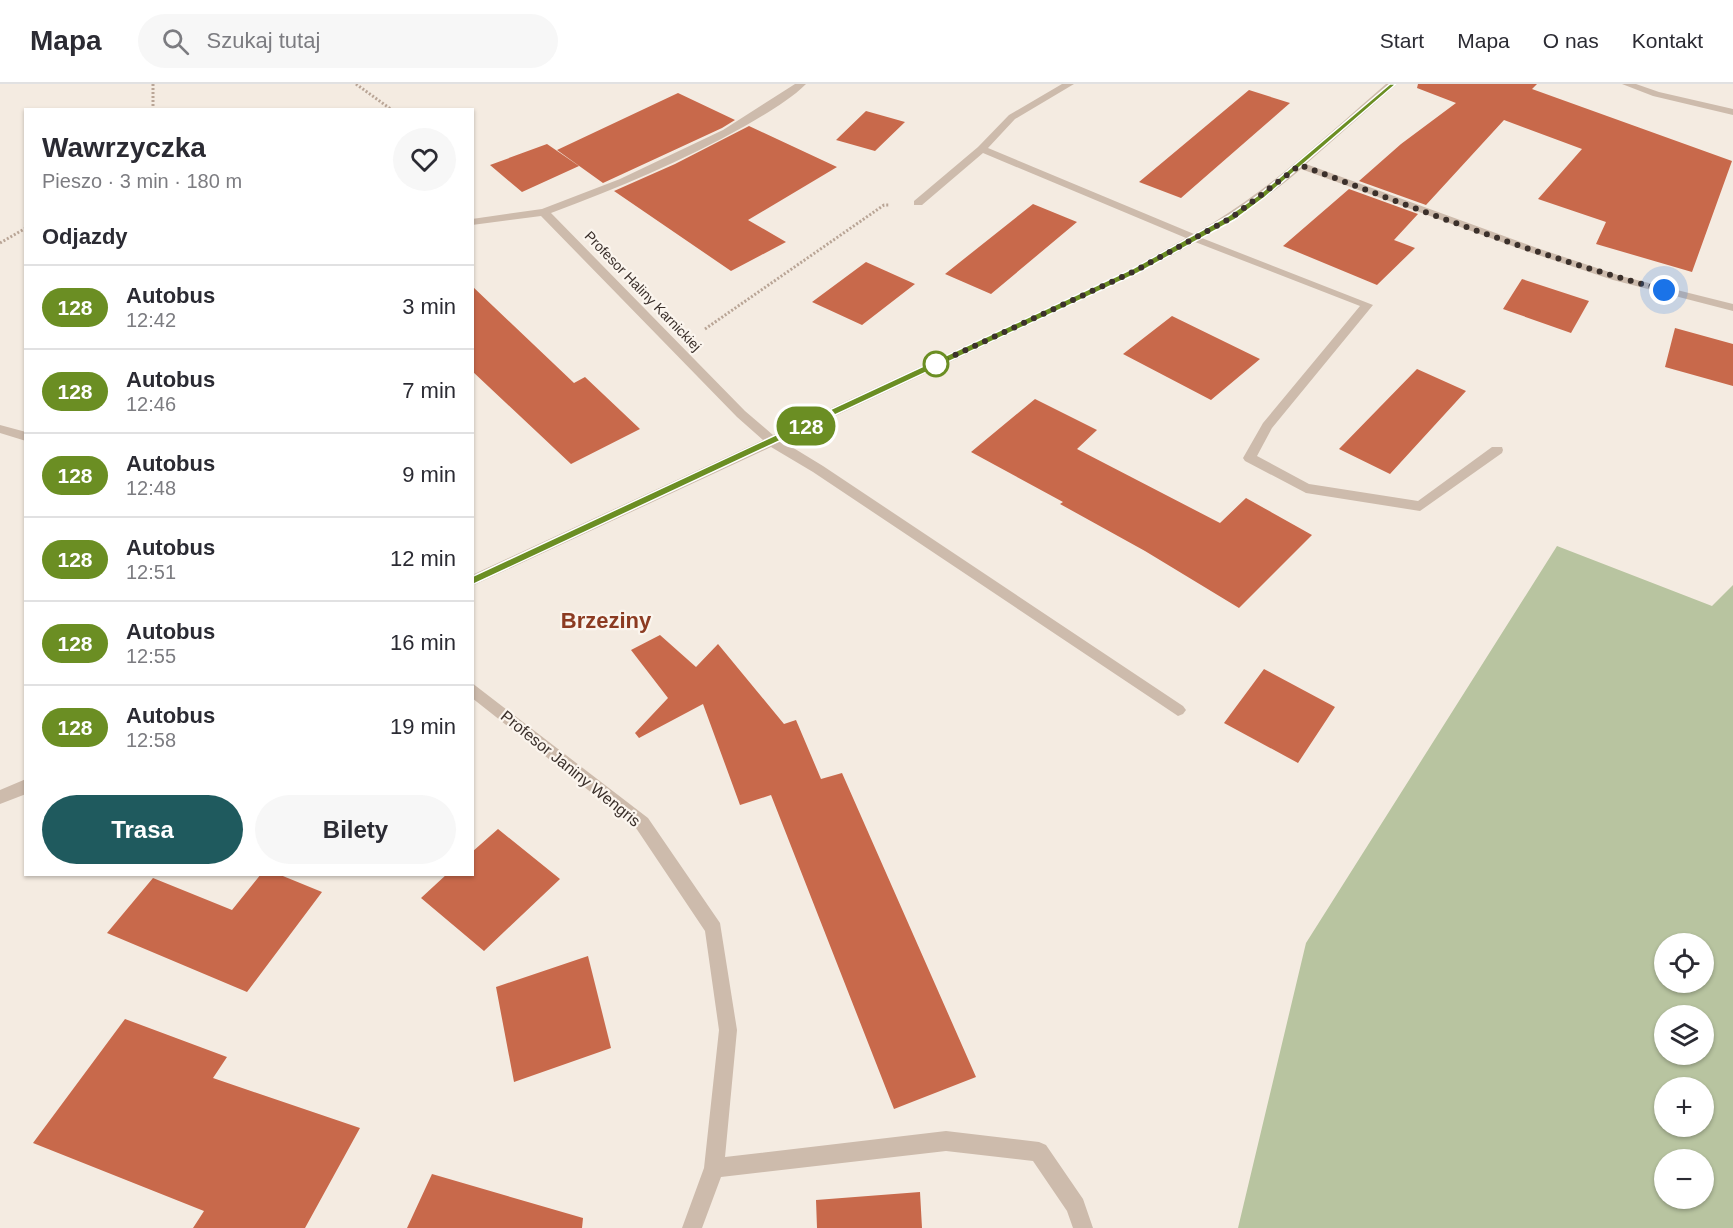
<!DOCTYPE html>
<html lang="pl">
<head>
<meta charset="utf-8">
<style>
	:root { --surface:#fff; --page:#f7f7f7; --text:#2b2b33; --muted:#7c7c81; --line:#e1e1e2; --accent:#1f5a5e }
	body { margin:0; font-family:Helvetica,sans-serif; background:var(--page); color:var(--text); height:100vh; display:flex; flex-direction:column; font-size:22px; white-space:nowrap }
	* { box-sizing:border-box; margin:0 }
	p { font-size:20px; color:var(--muted) }
	.icon { flex:none; width:33px; height:33px; fill:none; stroke:currentColor; stroke-width:2; stroke-linecap:round; stroke-linejoin:round }
	.map { position:relative; flex:1; overflow:hidden }
	.sheet { position:absolute; left:24px; top:24px; width:450px; height:768px; display:flex; flex-direction:column; background:var(--surface); border-radius:0px; box-shadow:0 2px 4px #0004 }
	.sheet>* { flex:none }
	.badge { padding:0 12px; border-radius:20px; font-size:21px; line-height:39px }
	.buttons { position:absolute; left:1654px; top:849px; display:grid; gap:12px }
	.buttons a { display:grid; place-items:center; width:60px; height:60px; border-radius:50%; background:var(--surface); box-shadow:0 2px 4px #0004; font-size:30px }
	.you { position:absolute; width:30px; height:30px; margin:-15px; border:4px solid #fff; border-radius:50%; background:#1a73e8; box-shadow:0 0 0 9px #1a73e833 }
	.map>.badge { position:absolute; translate:-50% -50%; box-shadow:0 0 0 3px #fff }
	h2 { padding:0 18px; font-size:22px; line-height:54px }
	.round { display:grid; place-items:center; flex:none; width:63px; height:63px; border-radius:32px; background:var(--page) }
	.head { display:flex; align-items:center; justify-content:space-between; height:102px; padding:0 18px }
	h1 { font-size:28px; font-weight:700; line-height:45px }
	.button { display:flex; gap:12px; margin-top:auto; padding:12px 18px }
	.button a { flex:1; height:69px; border-radius:36px; background:var(--accent); color:#fff; font-size:24px; font-weight:700; line-height:69px; text-align:center }
	.button a+a { background:var(--page); color:var(--text) }
	ul { padding:0; list-style:none }
	li { display:flex; align-items:center; gap:18px; height:84px; padding:0 18px; border-top:2px solid var(--line) }
	li div { flex:1 }
	li b { display:block; font-size:22px }
	li em { font-style:normal }
	li .badge { min-width:66px; font-weight:700; text-align:center }
	header { display:flex; align-items:center; gap:36px; box-sizing:border-box; height:84px; padding:0 30px; background:var(--surface); border-bottom:2px solid var(--line) }
	header strong { font-size:28px }
	nav { display:flex; gap:33px; margin-inline-start:auto; font-size:21px }
	.search { width:420px; height:54px; background:var(--page); display:flex; align-items:center; gap:15px; box-sizing:border-box; padding:0 21px; border-radius:33px; color:var(--muted); font-size:22px }
	.map>svg:first-child { display:block }
	.green { fill:#b8c4a0; fill-rule:evenodd }
	.building { fill:#c8694b }
	.lines { fill:none; stroke-linecap:round; stroke-linejoin:round }
	.path { stroke:#b9a596; stroke-width:3; stroke-dasharray:2 2; stroke-linecap:butt }
	.lane { fill:#cdbbac; fill-rule:evenodd }
	.street { fill:#cdbbac; fill-rule:evenodd }
	.line { fill:#6b8e23; stroke:#fff; stroke-width:1.5 }
	.walk { stroke:#3b302b; stroke-width:6; stroke-dasharray:0 10.8 }
	.stop-dot { fill:#fff; stroke:#6b8e23; stroke-width:3 }
	.labels { text-anchor:middle; stroke-width:4.5; stroke-linejoin:round; paint-order:stroke }
	.far-street-label { font-size:14px; fill:#3b302b; stroke:#fbf5ee }
	.street-label { font-size:16px; fill:#3b302b; stroke:#fbf5ee }
	.district-label { font-size:22px; font-weight:bold; fill:#8c3b22; stroke:#fbf5ee }
</style>
</head>
<body>
<header>
<strong>Mapa</strong>
<div class="search"><svg class="icon" aria-label="search" viewBox="0 0 24 24"><circle cx="10" cy="10" r="6"/><path d="M15 15l6 6"/></svg>Szukaj tutaj</div>
<nav><a>Start</a><a>Mapa</a><a>O nas</a><a>Kontakt</a></nav>
</header>
<div class="map">
<svg width="1733" height="1144" viewBox="0 0 1733 1144">
	<rect width="100%" height="100%" fill="#f4ebe1"/>
	<path class="green" d="M1557,462L1712,522L1733,501V1144H1238L1306,859ZM1665,860H1704V898H1665ZM1665,932H1704V970H1665ZM1665,1004H1704V1042H1665ZM1665,1076H1704V1114H1665Z"/>
	<path class="building" d="M1418,0H1537L1532,5L1732,77L1692,188L1596,160L1606,138L1538,115L1582,65L1504,36L1426,121L1359,97L1401,60L1456,19L1417,4Z
		M1249,6L1290,19L1181,114L1139,98Z
		M678,9L735,36L722,44L603,99L557,66Z
		M866,27L905,38L875,67L836,56Z
		M749,42L837,83L748,136L786,158L731,187L614,107L675,80Z
		M547,60L579,82L522,108L490,81Z
		M1349,105L1418,130L1394,156L1415,164L1377,201L1283,162Z
		M1033,120L1077,138L991,210L945,190Z
		M866,178L915,200L862,241L812,218Z
		M1522,195L1589,217L1571,249L1503,225Z
		M472,202L574,299L585,293L640,345L571,380L472,287Z
		M1172,232L1260,275L1211,316L1123,270Z
		M1675,244L1733,260V302L1665,283Z
		M1417,285L1466,307L1390,390L1339,365Z
		M1035,315L1097,346L1077,365L1220,439L1246,414L1312,451L1239,524L1145,467L1060,420L1063,418L971,368Z
		M660,551L696,583L718,560L784,640L796,636L821,695L842,689L976,993L894,1025L771,711L740,721L703,620L639,654L635,649L668,614L631,566Z
		M1264,585L1335,623L1298,679L1224,639Z
		M498,745L560,795L484,867L421,814L447,790H472V768Z
		M261,790H278L322,808L247,908L107,849L153,794L232,826Z
		M588,872L611,964L514,998L496,903Z
		M125,935L227,973L213,994L360,1044L305,1144H193L204,1127L33,1059Z
		M432,1090L583,1134L582,1144H407Z
		M920,1108L922,1144H817L816,1116Z"/>
	<g class="lines">
		<path class="path" d="M153,0V26
			M356,0L392,26
			M0,159L26,144
			M705,245L884,121H890"/>
		<path class="lane" d="M1194,151L1373,221L1272,344L1257,372L1309,400L1418,417L1492,363H1502L1503,366L1502,369L1420,427L1306,409L1245,377L1243,374L1263,339L1360,222L1190,156L1189,154Z"/>
		<path class="street" d="M795,0H806C789,17 765,30 745,42C683,77 618,104 551,129L745,327L773,351L1131,185L1186,154L983,69L922,121H914V117L978,63L1009,31L1062,0H1074L1015,35L988,64L1194,150C1266,110 1325,53 1386,0H1397L1306,80L1537,164L1621,192L1733,220V227L1613,196L1529,168L1301,85C1222,153 1130,193 1037,237C952,277 867,317 782,357L823,382L1183,622L1186,626L1183,630L1178,632L813,388L771,363L472,502V491L763,356L737,333L541,132L472,141V135L542,125L620,95L723,46Z
			M1622,0H1636L1659,8L1733,25V31L1653,12Z
			M0,341L26,348V357L0,349Z
			M472,599L648,734L720,839L737,946L725,1073L946,1047L1039,1058L1046,1061L1083,1115L1093,1144H1073L1067,1127L1033,1077L946,1067L721,1093L702,1144H682L704,1084L719,946L705,847L636,744L472,614Z
			M26,695V710L0,720V706Z"/>
	</g>
	<path class="line" d="M1390,0H1396L1265,113L1234,136L1138,189L476,499L472,501L467,497L469,494L1132,185L1228,132L1260,110Z"/>
	<g class="lines">
		<path class="walk" d="M936,280L1135,187L1231,134L1300,81C1420,126 1540,173 1664,206"/>
	</g>
	<circle class="stop-dot" cx="936" cy="280" r="12"/>
	<g class="labels">
		<g class="far-street-label">
			<text transform="translate(643 207) rotate(46)" y="5">Profesor Haliny Karnickiej</text>
		</g>
		<g class="street-label">
			<text transform="translate(571 684) rotate(39)" y="6">Profesor Janiny Wengris</text>
		</g>
		<g class="district-label">
			<text x="606" y="544">Brzeziny</text>
		</g>
	</g>
</svg>
<div class="buttons">
<a><svg class="icon" aria-label="locate" viewBox="0 0 24 24"><circle cx="12" cy="12" r="6"/><path d="M12 2v4M12 18v4M2 12h4M18 12h4"/></svg></a>
<a><svg class="icon" aria-label="layers" viewBox="0 0 24 24"><path d="M12 4l9 5-9 5-9-5zM3 14l9 5 9-5"/></svg></a>
<a>+</a>
<a>−</a>
</div>
<div class="you" style="left:1664px;top:206px"></div>
<b class="badge" style="left:806px;top:342px;background:#6b8e23;color:#fff">128</b>
<section class="sheet">
<div class="head"><div><h1>Wawrzyczka</h1><p>Pieszo · 3 min · 180 m</p></div><a class="round"><svg class="icon" aria-label="heart" viewBox="0 0 24 24"><path d="M12 20l-8-8c-3-5 5-10 8-4 3-6 11-1 8 4z"/></svg></a></div>
<h2>Odjazdy</h2>
<ul>
<li><span class="badge" style="background:#6b8e23;color:#fff">128</span><div><b>Autobus</b><p>12:42</p></div><em>3 min</em></li>
<li><span class="badge" style="background:#6b8e23;color:#fff">128</span><div><b>Autobus</b><p>12:46</p></div><em>7 min</em></li>
<li><span class="badge" style="background:#6b8e23;color:#fff">128</span><div><b>Autobus</b><p>12:48</p></div><em>9 min</em></li>
<li><span class="badge" style="background:#6b8e23;color:#fff">128</span><div><b>Autobus</b><p>12:51</p></div><em>12 min</em></li>
<li><span class="badge" style="background:#6b8e23;color:#fff">128</span><div><b>Autobus</b><p>12:55</p></div><em>16 min</em></li>
<li><span class="badge" style="background:#6b8e23;color:#fff">128</span><div><b>Autobus</b><p>12:58</p></div><em>19 min</em></li>
</ul>
<div class="button"><a>Trasa</a><a>Bilety</a></div>
</section>
</div>
</body>
</html>
